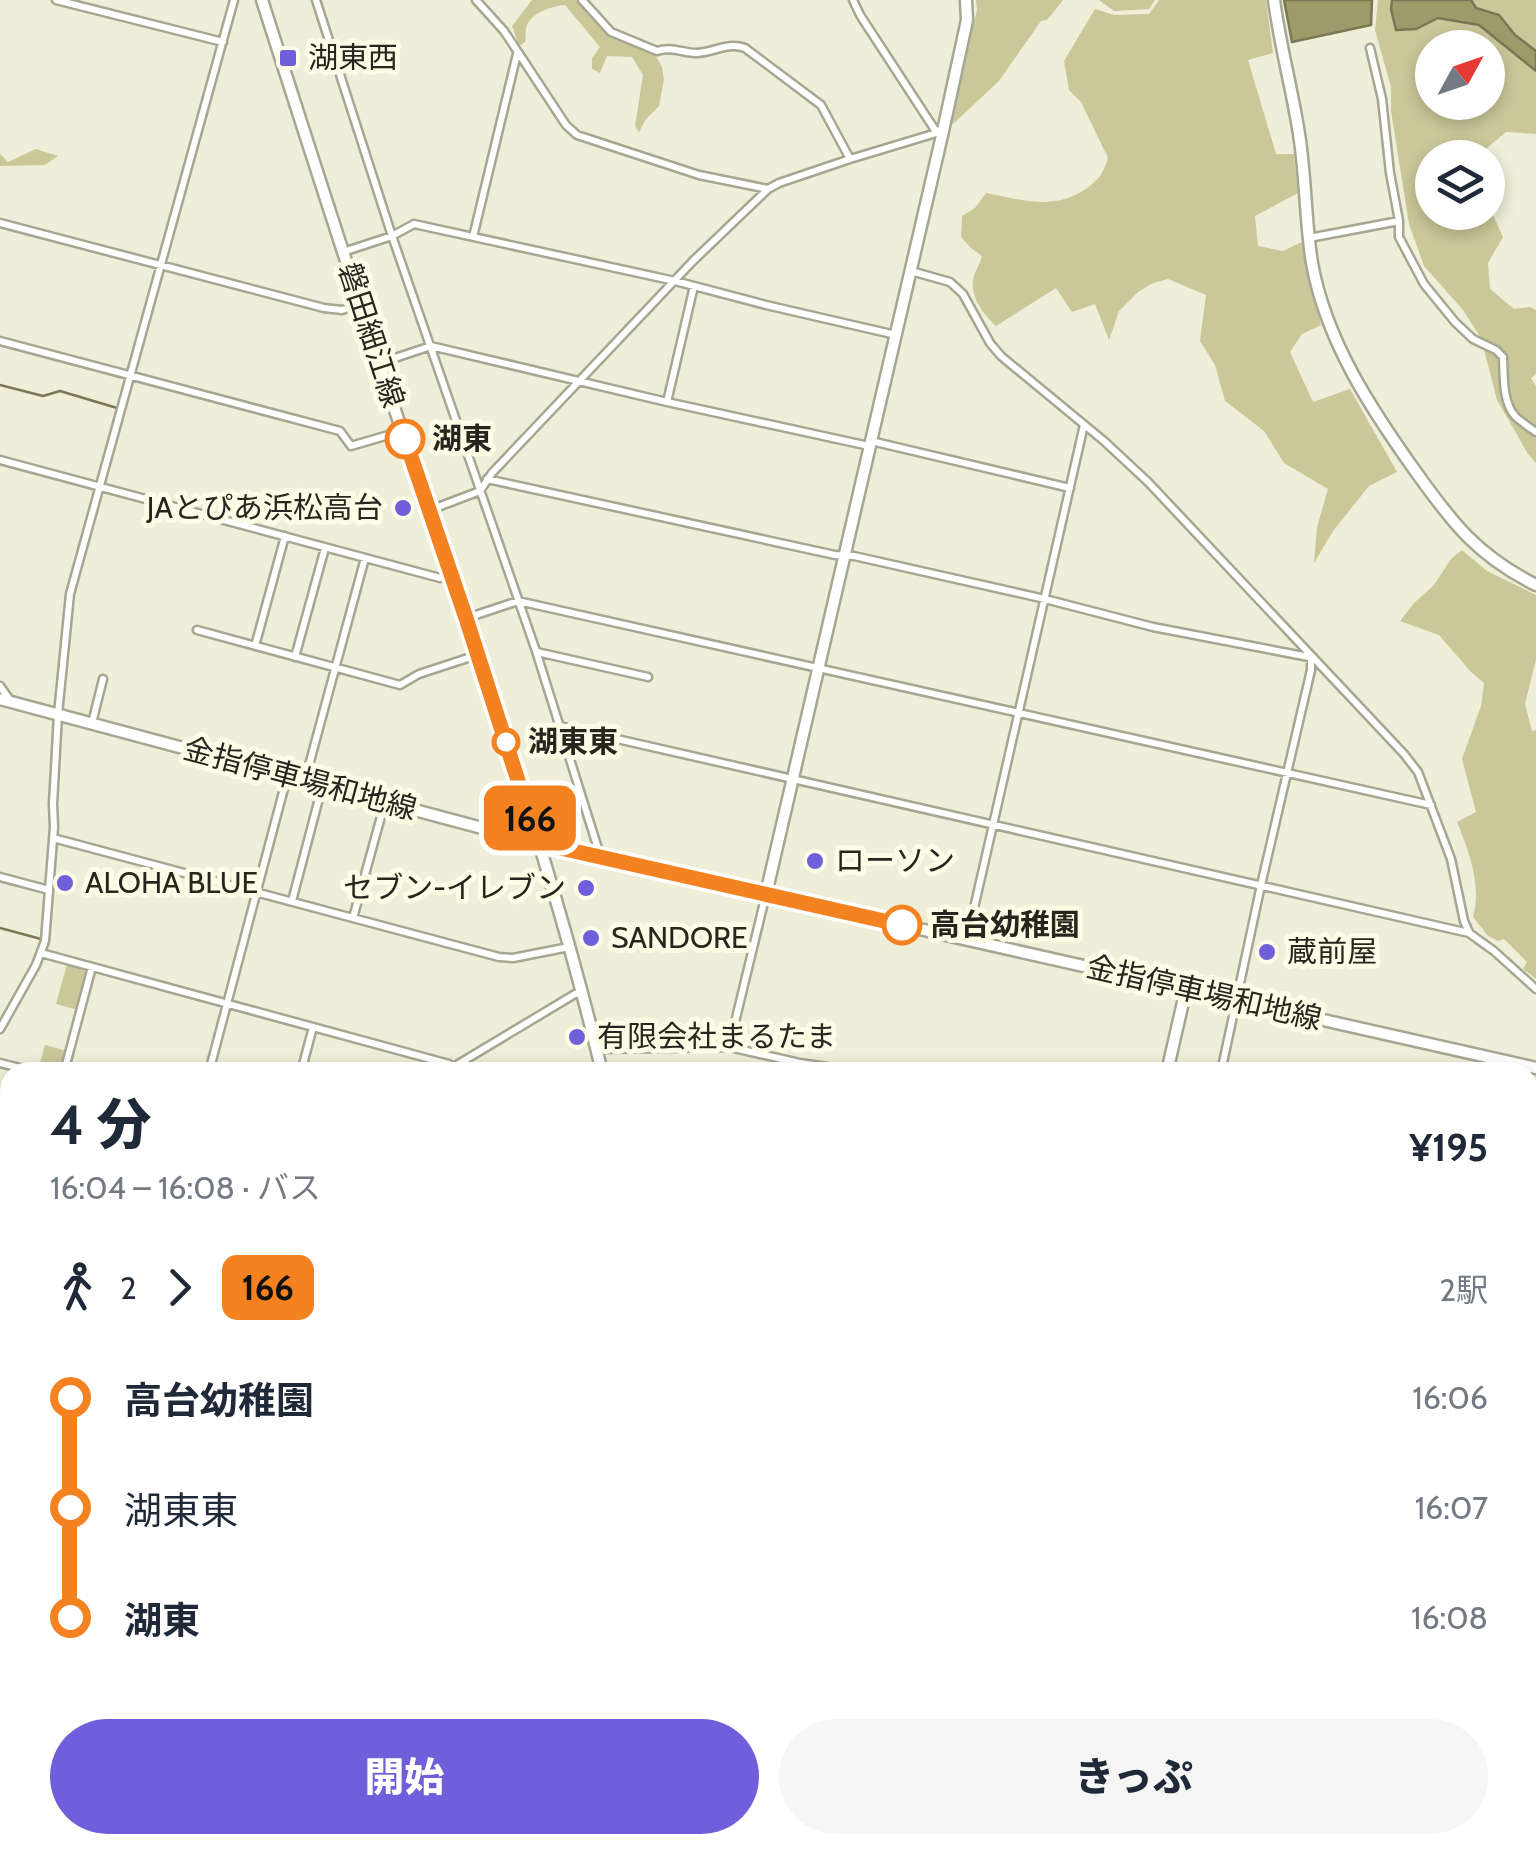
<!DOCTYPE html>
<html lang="ja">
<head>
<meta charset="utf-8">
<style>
	:root { --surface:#fff; --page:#f6f6f7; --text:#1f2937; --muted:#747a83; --accent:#705fda }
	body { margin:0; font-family:Cabin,"Noto Sans JP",sans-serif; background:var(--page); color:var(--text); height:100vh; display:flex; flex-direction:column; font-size:38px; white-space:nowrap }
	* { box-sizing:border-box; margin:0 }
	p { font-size:32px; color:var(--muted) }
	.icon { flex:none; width:55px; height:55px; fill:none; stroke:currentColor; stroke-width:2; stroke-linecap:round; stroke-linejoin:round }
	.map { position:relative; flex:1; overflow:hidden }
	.drawer { position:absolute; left:0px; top:1062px; width:1538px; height:792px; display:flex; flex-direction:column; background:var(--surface); border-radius:30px 30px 0 0; box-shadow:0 5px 15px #0003 }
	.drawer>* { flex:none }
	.badge { padding:0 20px; border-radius:15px; font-size:35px; line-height:65px }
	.needle { width:65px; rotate:50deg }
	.fabs { position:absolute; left:1415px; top:30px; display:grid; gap:20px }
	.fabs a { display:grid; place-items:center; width:90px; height:90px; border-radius:50%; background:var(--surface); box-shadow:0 5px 15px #0003; font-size:50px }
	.map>.badge { position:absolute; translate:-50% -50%; box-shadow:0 0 0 5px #fff }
	.legs { display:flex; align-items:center; gap:15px; height:110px; padding:0 50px; font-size:32px }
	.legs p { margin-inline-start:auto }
	.headline { display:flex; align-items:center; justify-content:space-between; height:170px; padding:0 50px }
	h1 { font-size:55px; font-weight:800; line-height:75px }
	.button { display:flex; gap:20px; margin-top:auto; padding:20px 50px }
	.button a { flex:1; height:115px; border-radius:60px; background:var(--accent); color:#fff; font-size:40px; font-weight:800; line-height:115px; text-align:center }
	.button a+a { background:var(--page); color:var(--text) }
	ul { padding:0 50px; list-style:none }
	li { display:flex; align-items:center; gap:35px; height:110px; font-size:38px }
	li i { display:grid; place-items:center; width:15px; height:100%; margin:0 12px; background:currentColor }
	li i::after { content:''; width:25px; height:25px; margin:-12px; border:8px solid; border-radius:50%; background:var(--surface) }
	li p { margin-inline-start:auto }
	li:first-child i { background:linear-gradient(#0000 50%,currentColor 0) }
	li:last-child i { background:linear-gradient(currentColor 50%,#0000 0) }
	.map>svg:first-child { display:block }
	.green { fill:#cac799; fill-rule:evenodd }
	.water { fill:#9e9b6b; stroke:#7a7854; stroke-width:2.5 }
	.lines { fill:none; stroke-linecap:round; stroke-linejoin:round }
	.stream { stroke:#7a7854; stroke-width:2.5 }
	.river { stroke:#9e9b6b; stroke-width:15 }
	.street-casing { stroke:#a7a692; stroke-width:11 }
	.secondary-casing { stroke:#a7a692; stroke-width:15 }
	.street { stroke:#fff; stroke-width:6 }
	.secondary { stroke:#fff; stroke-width:10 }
	.line-1-casing { stroke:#fff; stroke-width:22 }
	.line-1 { stroke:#f58220; stroke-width:15 }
	.poi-dot { fill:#705fda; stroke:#fcfbe5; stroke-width:4 }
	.stop-1-dot { fill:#fff; stroke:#f58220; stroke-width:5 }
	.labels { text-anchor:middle; stroke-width:10; stroke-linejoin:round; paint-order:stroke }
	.poi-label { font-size:30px; fill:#26261e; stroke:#fcfbe5; text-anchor:start }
	.street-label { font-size:30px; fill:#26261e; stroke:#fcfbe5 }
	.stop-label { font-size:30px; font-weight:bold; fill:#26261e; stroke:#fcfbe5; text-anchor:start }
</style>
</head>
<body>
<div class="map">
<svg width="1536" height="1854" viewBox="0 0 1536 1854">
	<rect width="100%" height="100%" fill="#efeed8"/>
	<path class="green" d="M532,0H579L616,40L654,53L662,67L664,80L659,106L646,119L639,132L635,126L643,75L632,57L607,56L600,73L592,69V58L600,47L565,5C553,6 533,12 527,25C525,30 526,36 525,42L519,46L512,26Z
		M976,0H1063L1047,20L1041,21L999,81L953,124L949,122L977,10Z
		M1099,0H1155L1149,9L1114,11Z
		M1159,0H1266L1273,53L1248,60L1276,154H1294L1298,193L1255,216L1258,246L1283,251L1302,242L1306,269L1321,325L1302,334L1290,352L1313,402L1350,389L1397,472L1369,486L1333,531L1314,563L1317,527L1328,489L1284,463L1264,431L1225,401L1215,365L1200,341L1206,295L1168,279L1153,283L1138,292L1119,311L1109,340L1095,304L1072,312L1056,288L996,326C984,314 971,299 973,280C974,273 980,264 982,256L971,248L961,237L962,216L975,208L986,193C1023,200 1052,211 1086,189C1099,179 1103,174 1108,158L1081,102L1069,90L1064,61L1095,9L1114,15L1149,14Z
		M1378,0H1536V134L1506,132L1487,148L1484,157L1432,158V212H1488V204L1503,237L1488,263L1490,289L1514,309L1530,307L1536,310V374L1531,378L1536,386V463L1528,454L1497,400L1481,338L1463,310L1424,266L1409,224L1391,111V87L1375,30ZM1432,48H1488V102H1432Z
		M36,149L58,156L45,165L0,166V154L8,162Z
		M1462,550L1487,571L1536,595V659L1525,704L1532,731L1536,730V979L1523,969L1527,962L1504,939L1498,941L1488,936L1473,917C1482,885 1469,852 1457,822L1476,812L1462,759L1481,706L1484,683L1471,672L1439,635L1400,621L1414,603L1434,585L1451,559Z
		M67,964L88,972L78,1010L56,1004Z
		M45,1045L67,1051L61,1072L38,1070Z
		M8,1209L10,1210V1303L0,1300V1213Z
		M10,1337V1461H0V1346Z
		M1528,1694L1536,1700V1753L1528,1749Z
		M0,1718L10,1723V1791L0,1775Z
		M63,1845H199L176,1851L141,1854H71Z
		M228,1845H300L301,1854H236L235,1848Z"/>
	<path class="water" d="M1284,0H1372L1371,25L1292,42Z
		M1392,0H1471L1476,8L1499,15L1515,35L1536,51V71L1479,25L1438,18L1416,29L1396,30L1391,9Z"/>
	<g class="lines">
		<path class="stream" d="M0,385L43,396L60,391L117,408
			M65,722L191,756
			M195,757L282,781
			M302,786L317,790
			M354,800L374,805
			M0,928L41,939
			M1528,1637L1536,1638
			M0,1644L10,1656
			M1212,1845L1214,1854"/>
		<path class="river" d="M0,1477H10"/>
		<g class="street-casing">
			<path id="street" d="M56,0L223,42
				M316,0L392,236L536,651L600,855
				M476,0L504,31L566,125L577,135L699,175L768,189L779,183L850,159L943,131
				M582,0L611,32L657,51C671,46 683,53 697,53C715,52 727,42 745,48L821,105L850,159
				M853,0L860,15L935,130L941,131
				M1370,48L1382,99L1390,173L1399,221V237L1424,284L1455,322L1473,339L1496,350L1503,357C1504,374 1502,402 1515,416C1521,422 1529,427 1536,432
				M0,223L324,308L342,310L360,304
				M473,237L517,54
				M1309,238L1399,221
				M343,252L392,236L414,224L675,281L766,305L896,335
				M911,271L950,282L963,294L990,343L1001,356L1104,441L1148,482L1404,754L1418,772L1451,859L1464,921L1469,932
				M0,341L340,431L351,446L402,431
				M380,363L431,346L667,402L869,446
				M667,402L694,286
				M871,441L1070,488
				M0,460L440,578L452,575
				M487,479L835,555L854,556L1045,599L1153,627L1314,658L1311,661V670L1261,885L1221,1072
				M430,510L480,491L492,473L693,261L767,190
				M467,618L518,601L1431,805
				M197,630L400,685L419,674L477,655
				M255,646L285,536
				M537,652L648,677
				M295,657L325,548
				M0,686L10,700
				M92,723L103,679
				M560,726L1469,933L1494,951L1536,989
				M305,780L365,558
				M53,838L499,957L513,958L569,947
				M0,877L49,890
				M292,901L322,787
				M353,918L385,802
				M967,939L1084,425
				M41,953L449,1064L452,1069
				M0,1029L36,965L45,941L54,827L53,804L58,714L70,594L234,0
				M729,1047L766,894
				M596,1049L729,1047L800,1063L861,1072
				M0,1063L36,1072
				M64,1072L92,967
				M209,1072L287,777
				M301,1072L313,1027
				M445,1072L575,994L582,992
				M0,1183L10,1185
				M1528,1189L1536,1191
				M1528,1268L1536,1231
				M0,1303L10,1306
				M1528,1445L1536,1447
				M0,1490H10
				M1528,1619L1536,1622
				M330,1845V1854
				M506,1845L507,1854
				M617,1845L618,1854
				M882,1845L914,1854
				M1222,1845L1224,1854
				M1083,1854L1085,1845"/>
		</g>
		<g class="secondary-casing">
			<path id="secondary" d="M262,0C308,144 354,288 402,431C474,643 550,855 602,1072
				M1274,0C1280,45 1292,89 1299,134C1306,177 1305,220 1312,263C1326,341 1371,409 1416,472C1453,524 1478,556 1536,585
				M0,699L538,843L1536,1068
				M766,894L943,131L967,20L966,0
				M1167,1072L1186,989
				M1528,1303L1536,1305
				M825,1845L826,1854"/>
		</g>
		<use href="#street" class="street"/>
		<use href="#secondary" class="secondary"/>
	</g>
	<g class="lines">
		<g class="line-1-casing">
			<path id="line-1" d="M405,439L466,618L538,843L902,925"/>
		</g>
		<use href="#line-1" class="line-1"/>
	</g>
	<g class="poi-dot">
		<rect x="278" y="48" width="20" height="20" rx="5"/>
		<circle cx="403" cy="508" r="10"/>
		<circle cx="815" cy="861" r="10"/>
		<circle cx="65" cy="883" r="10"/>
		<circle cx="586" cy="888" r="10"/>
		<circle cx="591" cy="938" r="10"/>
		<circle cx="1267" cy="952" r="10"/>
		<circle cx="577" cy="1037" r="10"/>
	</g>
	<g class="stop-1-dot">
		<circle cx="405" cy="439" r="18"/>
		<circle cx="506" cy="742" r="12"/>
		<circle cx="902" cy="925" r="18"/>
	</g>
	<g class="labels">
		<g class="poi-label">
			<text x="308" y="68">湖東西</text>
			<text x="383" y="518" text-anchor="end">JAとぴあ浜松高台</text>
			<text x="835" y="871">ローソン</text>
			<text x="85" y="893">ALOHA BLUE</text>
			<text x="566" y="898" text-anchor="end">セブン-イレブン</text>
			<text x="611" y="948">SANDORE</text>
			<text x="1287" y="962">蔵前屋</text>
			<text x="597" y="1047">有限会社まるたま</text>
		</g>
		<g class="street-label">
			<text transform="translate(371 335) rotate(72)" y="10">磐田細江線</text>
			<text transform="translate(300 779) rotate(15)" y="10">金指停車場和地線</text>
			<text transform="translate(1204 993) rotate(13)" y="10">金指停車場和地線</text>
		</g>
		<g class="stop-label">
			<text x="432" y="449">湖東</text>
			<text x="528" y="752">湖東東</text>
			<text x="930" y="935">高台幼稚園</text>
		</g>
	</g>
</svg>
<div class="fabs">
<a><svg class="needle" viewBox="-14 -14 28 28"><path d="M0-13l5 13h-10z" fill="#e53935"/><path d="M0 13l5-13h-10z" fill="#747a83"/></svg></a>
<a><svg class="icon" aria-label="layers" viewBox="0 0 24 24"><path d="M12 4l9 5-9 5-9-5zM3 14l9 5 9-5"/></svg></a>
</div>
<b class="badge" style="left:530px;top:818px;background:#f58220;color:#111">166</b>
<section class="drawer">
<div class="headline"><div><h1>4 分</h1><p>16:04 – 16:08 · バス</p></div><b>¥195</b></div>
<div class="legs"><svg class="icon" aria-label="walk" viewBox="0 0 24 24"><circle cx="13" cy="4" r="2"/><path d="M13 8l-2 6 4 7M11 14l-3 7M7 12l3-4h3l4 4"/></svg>2<svg class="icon" aria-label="forward" viewBox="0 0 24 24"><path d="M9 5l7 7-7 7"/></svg><b class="badge" style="background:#f58220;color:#111">166</b><p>2駅</p></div>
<ul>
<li><i style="color:#f58220"></i><b>高台幼稚園</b><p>16:06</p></li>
<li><i style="color:#f58220"></i><span>湖東東</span><p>16:07</p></li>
<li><i style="color:#f58220"></i><b>湖東</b><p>16:08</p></li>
</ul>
<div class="button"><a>開始</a><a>きっぷ</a></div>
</section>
</div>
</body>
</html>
